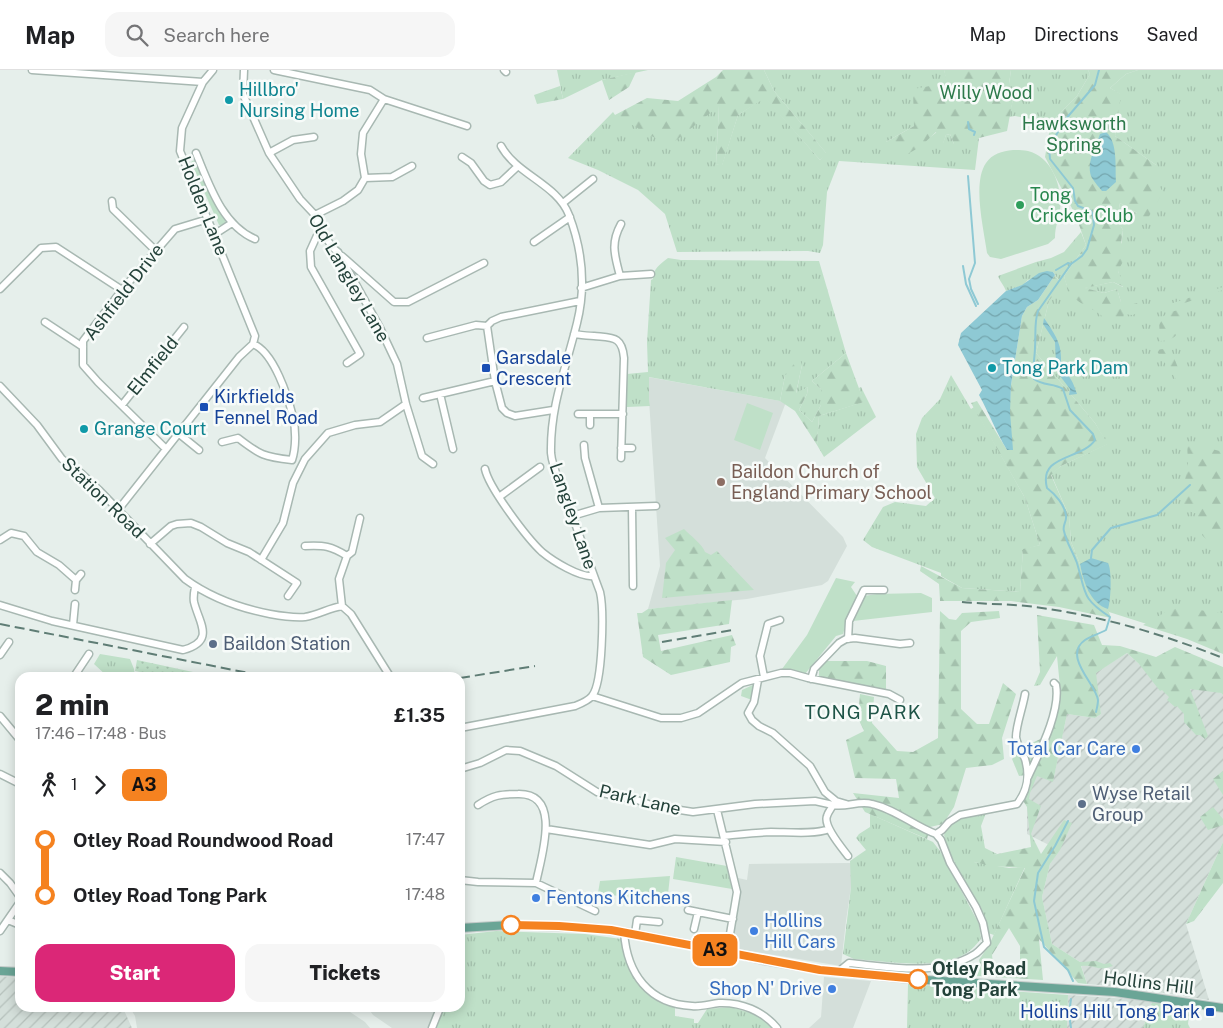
<!DOCTYPE html>
<html lang="en">
<head>
<meta charset="utf-8">
<style>
	:root { --surface:#fff; --page:#f6f6f6; --text:#202124; --muted:#757577; --line:#e0e0e0; --accent:#db2777 }
	body { margin:0; font-family:"Public Sans",sans-serif; background:var(--page); color:var(--text); height:100vh; display:flex; flex-direction:column; font-size:19px; white-space:nowrap }
	* { box-sizing:border-box; margin:0 }
	p { font-size:16px; color:var(--muted) }
	.icon { flex:none; width:28px; height:28px; fill:none; stroke:currentColor; stroke-width:2; stroke-linecap:round; stroke-linejoin:round }
	.map { position:relative; flex:1; overflow:hidden }
	.drawer { position:absolute; left:15px; top:602px; width:450px; height:340px; display:flex; flex-direction:column; background:var(--surface); border-radius:15px; box-shadow:0 2px 12px #0003 }
	.drawer>* { flex:none }
	.badge { padding:0 10px; border-radius:8px; font-size:18px; line-height:32px }
	.map>.badge { position:absolute; translate:-50% -50%; box-shadow:0 0 0 2px #fff }
	.legs { display:flex; align-items:center; gap:8px; height:55px; padding:0 20px; font-size:16px }
	.legs p { margin-inline-start:auto }
	.summary { display:flex; align-items:center; justify-content:space-between; height:85px; padding:0 20px }
	h1 { font-size:28px; font-weight:800; line-height:38px }
	.button { display:flex; gap:10px; margin-top:auto; padding:10px 20px }
	.button a { flex:1; height:58px; border-radius:15px; background:var(--accent); color:#fff; font-size:20px; font-weight:800; line-height:58px; text-align:center }
	.button a+a { background:var(--page); color:var(--text) }
	ul { padding:0 20px; list-style:none }
	li { display:flex; align-items:center; gap:18px; height:55px; font-size:19px }
	li i { display:grid; place-items:center; width:8px; height:100%; margin:0 6px; background:currentColor }
	li i::after { content:''; width:12px; height:12px; margin:-6px; border:4px solid; border-radius:50%; background:var(--surface) }
	li p { margin-inline-start:auto }
	li:first-child i { background:linear-gradient(#0000 50%,currentColor 0) }
	li:last-child i { background:linear-gradient(currentColor 50%,#0000 0) }
	header { display:flex; align-items:center; gap:30px; box-sizing:border-box; height:70px; padding:0 25px; background:var(--surface); border-bottom:1px solid var(--line) }
	header strong { font-size:24px }
	nav { display:flex; gap:28px; margin-inline-start:auto; font-size:18px }
	.search { width:350px; height:45px; background:var(--page); display:flex; align-items:center; gap:12px; box-sizing:border-box; padding:0 18px; border-radius:15px; color:var(--muted); font-size:19px }
	.map>svg:first-child { display:block }
	.built { fill:#d4dfda }
	.industrial { fill:url(#industrial-furrows) }
	.grass { fill:url(#grass-tufts) }
	.forest { fill:url(#forest-firs); fill-rule:evenodd }
	.park { fill:#bfe0c8 }
	.garden { fill:url(#garden-dots) }
	.water { fill:url(#water-waves) }
	.lines { fill:none; stroke-linecap:round; stroke-linejoin:round }
	.stream { stroke:#8ec9d4; stroke-width:2 }
	.minor-casing { stroke:#a8b8b2; stroke-width:9 }
	.major-casing { stroke:#c2cac8; stroke-width:10 }
	.minor { stroke:#fff; stroke-width:6 }
	.major { stroke:#6aa596; stroke-width:8 }
	.rail { stroke:#5f7d75; stroke-width:2; stroke-dasharray:10 5; stroke-linecap:butt }
	.line-1-casing { stroke:#fff; stroke-width:11 }
	.line-1 { stroke:#f58220; stroke-width:8 }
	.culture-dot { fill:#0f9aa8; stroke:#f7fbf9; stroke-width:2 }
	.leisure-dot { fill:#2e9e5b; stroke:#f7fbf9; stroke-width:2 }
	.transit-dot { fill:#1a4fb4; stroke:#f7fbf9; stroke-width:2 }
	.education-dot { fill:#8d6e63; stroke:#f7fbf9; stroke-width:2 }
	.service-dot { fill:#5c6f8a; stroke:#f7fbf9; stroke-width:2 }
	.shop-dot { fill:#3f7fe0; stroke:#f7fbf9; stroke-width:2 }
	.stop-1-dot { fill:#fff; stroke:#f58220; stroke-width:2.5 }
	.labels { text-anchor:middle; stroke-width:5; stroke-linejoin:round; paint-order:stroke }
	.culture-label { font-size:18px; fill:#0d838f; stroke:#f7fbf9; text-anchor:start }
	.park-label { font-size:18px; fill:#2d7a4b; stroke:#f7fbf9 }
	.leisure-label { font-size:18px; fill:#27864d; stroke:#f7fbf9; text-anchor:start }
	.street-label { font-size:18px; fill:#24423a; stroke:#f7fbf9 }
	.transit-label { font-size:18px; fill:#164399; stroke:#f7fbf9; text-anchor:start }
	.education-label { font-size:18px; fill:#785e54; stroke:#f7fbf9; text-anchor:start }
	.service-label { font-size:18px; fill:#4e5e75; stroke:#f7fbf9; text-anchor:start }
	.shop-label { font-size:18px; fill:#366cbe; stroke:#f7fbf9; text-anchor:end }
	.stop-label { font-size:18px; font-weight:bold; fill:#24423a; stroke:#f7fbf9; text-anchor:start }
	.neighbourhood-label { font-size:19px; letter-spacing:1px; fill:#1f5548; stroke:#f7fbf9 }
</style>
</head>
<body>
<header>
<strong>Map</strong>
<div class="search"><svg class="icon" aria-label="search" viewBox="0 0 24 24"><circle cx="10" cy="10" r="6"/><path d="M15 15l6 6"/></svg>Search here</div>
<nav><a>Map</a><a>Directions</a><a>Saved</a></nav>
</header>
<div class="map">
<svg width="1223" height="958" viewBox="0 0 1223 958">
	<defs>
		<pattern id="industrial-furrows" width="10" height="10" patternUnits="userSpaceOnUse" patternTransform="scale(1.25)"><rect width="10" height="10" fill="#d4dfda"/><path d="M-1 1l2-2M0 10L10 0M9 11l2-2" fill="none" stroke="#b6c1bc"/></pattern>
		<pattern id="grass-tufts" width="24" height="20" patternUnits="userSpaceOnUse" patternTransform="scale(1.25)"><rect width="24" height="20" fill="#bfe0c8"/><path d="M3 7l-1-3M5 7V3M7 7l1-3M15 17l-1-3M17 17v-4M19 17l1-3" fill="none" stroke="#a4c1ad"/></pattern>
		<pattern id="forest-firs" width="22" height="20" patternUnits="userSpaceOnUse" patternTransform="scale(1.25)"><rect width="22" height="20" fill="#bfe0c8"/><path d="M5 1l3.5 6h-7zM16 11l3.5 6h-7z" fill="#a4c1ad"/></pattern>
		<pattern id="garden-dots" width="8" height="8" patternUnits="userSpaceOnUse" patternTransform="scale(1.25)"><rect width="8" height="8" fill="#bfe0c8"/><path d="M2 2h.1M6 6h.1" fill="none" stroke="#a4c1ad" stroke-width="1.8" stroke-linecap="round"/></pattern>
		<pattern id="water-waves" width="16" height="10" patternUnits="userSpaceOnUse" patternTransform="scale(1.25)"><rect width="16" height="10" fill="#8ec9d4"/><path d="M0 5q4-4 8 0t8 0" fill="none" stroke="#74a5ad"/></pattern>
	</defs>
	<rect width="100%" height="100%" fill="#e6efeb"/>
	<path class="built" d="M648,307L786,332L765,388L843,467L847,476L828,511L822,515L747,529L648,539L660,496L649,330Z
		M851,793V817L846,851L841,896L732,878L741,819L738,808L747,810L749,794Z
		M824,907L871,911L853,958H809L821,947Z
		M130,938H344L365,952L370,958H137L135,946Z
		M368,938H439L430,958H392L373,945Z"/>
	<path class="industrial" d="M1127,583L1139,594L1221,623L1223,625V772L1186,854L1209,930L1125,917L1087,914L1080,892L1052,874L1042,827L1050,794L1059,780L1027,764V718L1032,704L1053,711L1067,644L1095,648L1101,644L1095,603Z
		M0,906L20,908V938H123L132,958H0Z
		M1068,925L1129,929L1152,932L1143,958H1067Z"/>
	<path class="grass" d="M557,0H648L602,10L563,29Z
		M764,0H944L948,13L914,56L886,72L929,68L937,62L943,73L946,65L950,64L954,74L973,73L979,68L975,100L839,91L827,122L823,175L820,183L808,181L677,182L665,144L638,120L598,100L568,88L613,42L615,45L719,36L716,94L722,95L738,45L765,27L820,90L826,83L774,21Z
		M1011,0H1088L1090,4L1077,26L1051,52L1015,46L1009,47L1013,29L1008,21Z
		M1138,0H1223V562L1175,563L1109,542L1102,537L1083,506L1080,494L1071,472L1069,446L1051,404L1061,396L1107,374L1095,353L1036,283L1049,231L1060,212L1053,202L1028,210L1023,215L1006,221C1004,215 1000,212 998,206L1036,192L1051,188L1064,182L1081,162L1086,175L1064,206L1067,216L1121,232L1117,219L1104,223L1083,218L1113,212L1123,217L1118,201L1123,160L1117,150L1120,133L1137,143L1156,111V95L1115,66L1120,24L1110,18L1126,4Z
		M668,188L681,190L819,191L846,283L812,311L821,319V335L812,352L799,340L807,324L808,317L796,324L802,295L785,306L780,331L649,307V330L650,336L627,337V304L648,302L647,272L651,210L653,209C653,199 660,194 668,188Z
		M951,305L971,339L974,337L1025,428L1040,475L1023,480L1020,522L962,518L941,506V503L872,477L863,470L883,437L895,432L926,436L935,428L917,397L916,364L922,348L940,329Z
		M861,317L876,347L824,387L817,375L819,346L863,332L859,318Z
		M100,584L130,589L134,599L135,607H108L94,594Z
		M986,743L981,756L985,778L997,784L974,792L1009,798L1025,797L994,865L988,863L987,856L949,781L944,765C952,749 969,745 986,743Z
		M870,744L933,772L940,781L979,854L981,869C975,876 970,882 961,886C935,900 883,891 854,889L843,884L851,817L850,791L866,780L856,768L859,764L870,757Z
		M676,787L727,796L732,819L673,809Z
		M496,861L585,864L621,869C634,905 636,922 675,936V946L694,949V953H698L707,939L731,937L757,945L773,958H434L441,941L445,938H460V865Z
		M908,914L1068,925L1067,958H907Z
		M1152,932L1190,937L1188,954L1190,958H1143Z"/>
	<path class="forest" d="M723,0H764L774,21L827,84L820,90L765,28L738,45L722,96L716,94L719,36L669,76L615,45L647,28L678,31L716,7Z
		M944,0H1011L1008,21L1013,29L1007,61L979,68L974,73L961,79L954,74L950,64L946,65L943,74H940L936,62L920,77L904,86L886,72L914,56L913,19L947,13Z
		M1088,0H1138L1126,4L1110,18L1121,24L1115,66L1156,95V111L1163,122L1144,155L1138,153L1137,143L1120,133L1117,150L1123,160L1121,173L1129,180L1118,201L1124,217L1113,212L1085,218L1104,223L1117,219L1121,232L1130,235L1137,233L1142,242L1132,245L1124,244L1123,250L1108,252C1090,231 1071,239 1064,206L1086,175L1076,146L1045,87L1051,52L1077,26L1090,4Z
		M636,2L629,17L609,30L602,10Z
		M560,16L563,29L537,34L534,25Z
		M1055,205L1061,214L1049,231L1036,283L1095,353L1108,374L1061,396L1051,405L1069,446L1071,472L1080,494L1083,506L1096,531L1109,542L1111,548L1059,537L1011,531H940L939,514L920,501L921,496L962,518L1020,522L1023,479L1040,475L1025,428L971,333L977,331L1007,380L1011,315L1022,246L1027,237L1038,230Z
		M1223,217V220L1155,243L1154,239Z
		M1189,238C1181,256 1182,270 1160,271L1159,250L1169,242Z
		M1170,278L1183,310L1176,309L1156,280Z
		M846,283L864,332L819,346L817,375L795,341L780,331L785,306L799,287L802,295L796,323L808,317L807,324L799,340L812,352L821,335V319L812,311Z
		M1187,372L1223,382V474L1212,475L1202,465L1197,444L1180,438L1188,393Z
		M684,459C690,465 703,475 705,482L711,485L717,481L754,520L662,528L666,493L675,480L665,468Z
		M732,530L729,554L658,565L661,581L732,565L736,575L731,577L730,592L671,605L643,587L637,543H642L648,539Z
		M1167,536L1223,543V584L1187,569L1143,555L1164,543Z
		M940,541L949,549L956,550L962,543L999,541L1000,548L971,552L961,561V639L977,654H989L1003,613L1016,624L1002,668L1004,689L992,695L966,698L954,737L943,754L930,757L927,769L865,742L853,723L899,728L896,709L855,708L846,670L864,661L858,648L860,624L874,627L872,653L897,681L913,682L938,668Z
		M1037,545L1094,555L1102,575L1120,576L1156,587L1175,577L1223,597V625L1221,623L1190,619L1208,666L1205,669L1200,665H1196L1184,652V644L1177,636L1175,637L1167,630L1169,627L1162,620L1160,621L1139,594L1127,583L1096,603L1101,644L1095,648L1067,644L1053,712L1037,706L1030,723L1029,729L1041,736L1031,764L1041,784L1064,750L1072,753L1060,780L1050,794L1042,827L1052,874L1080,892L1096,891L1104,894L1110,893L1113,896C1097,902 1095,894 1081,896L1087,914L1078,913L1039,869L1043,910L948,904L949,900L980,895L979,890L989,875L1025,798L991,796L974,792L979,781L988,786L1031,777L1027,737L1022,729L1032,704L1019,706L1012,689L1023,677L1045,667L1060,617L1057,586L1040,615L1034,616L1040,602ZM1009,858L1020,876V897L993,895L992,885Z
		M827,591H867L886,596V621L819,608V598Z
		M1223,701V725L1213,709Z
		M1213,737L1223,749V755L1208,760L1200,747Z
		M1223,772V813L1194,851L1186,854Z"/>
	<path class="park" d="M1013,80C1018,80 1023,80 1028,81C1053,87 1063,119 1060,141C1058,151 1055,157 1055,168L1048,174L1001,189L990,187L987,183C984,160 972,113 986,93C992,84 1002,81 1013,80Z
		M196,89L226,148L225,153L221,155H219L191,92Z
		M747,333L773,343L760,380L734,370Z
		M836,508L855,512L851,517L857,526L847,550L843,564L836,566L805,604L782,599L807,565Z
		M921,523L932,528V542L853,551L864,526L877,524Z
		M755,614L752,630L741,626L742,620Z
		M670,806L667,833L598,823L600,811Z"/>
	<path class="garden" d="M137,590L193,602L192,607H172V606L155,602L154,605L135,601Z"/>
	<path class="water" d="M1106,62C1118,72 1115,97 1116,112L1106,121H1102C1099,117 1095,113 1092,108C1085,95 1096,76 1100,64Z
		M1047,201L1053,202L1055,205L1038,230L1027,237L1022,246L1011,315L1010,342L1013,380H1007C996,362 989,343 979,325L982,320L958,275L961,263L1006,221L1022,215L1039,203Z
		M1044,248C1056,266 1064,276 1060,299C1071,305 1073,313 1077,324L1069,325L1070,319L1060,306L1056,294L1055,272L1043,254Z
		M1091,488L1108,493C1112,500 1111,530 1108,539C1090,534 1083,510 1080,494Z"/>
	<g class="lines">
		<path class="stream" d="M968,52L969,59L975,62L974,65
			M968,106L975,193L969,209L971,219L978,234
			M1071,194L1038,241C1034,253 1036,264 1035,277C1035,287 1032,299 1034,309C1043,316 1054,313 1063,319L1070,340L1093,364L1095,370C1082,390 1038,384 1047,418C1055,424 1065,435 1066,446C1067,451 1062,456 1064,461C1066,472 1073,482 1077,493C1086,523 1081,528 1110,547L1106,560C1099,564 1091,566 1085,570C1062,586 1096,614 1098,630C1098,633 1097,638 1096,642
			M963,196L966,214L976,236
			M1056,200L1068,193L1071,194L1082,186L1087,179L1094,155L1093,145L1091,141L1078,136L1075,131L1073,118L1050,89L1049,78L1064,51L1095,15L1099,0
			M1091,488L1092,480L1111,458L1157,445L1190,415
			M1068,751L1055,776L1038,803L1034,831L1044,877L1068,900L1073,911
			M1071,958L1069,944L1071,929"/>
		<g class="minor-casing">
			<path id="minor" d="M32,0L203,12
				M213,0L203,12L182,58L180,81L255,266L253,274
				M244,0L243,24L269,83L300,129L315,145L320,159L333,178L338,182L380,258L397,294L406,334L422,386L433,394
				M274,0L370,20L384,29L467,56
				M504,0L506,2
				M196,83C209,114 222,155 255,169
				M269,83L293,70L314,67
				M462,87L471,93L484,111L490,115L501,112L518,96
				M365,108L392,107L412,96
				M112,131L113,139L156,181
				M563,133L593,109
				M315,145L343,131L358,120L365,108L361,84L363,63L384,29
				M320,159L310,181L311,197L360,284L347,293
				M215,164L232,153
				M534,172L570,147
				M342,186L394,232H408L484,193
				M620,206C615,186 610,174 621,154
				M581,218L620,206L651,204
				M0,219L41,178L56,177L122,220
				M45,252L83,277
				M574,264C581,265 587,266 594,266C613,268 622,266 624,288L621,388
				M427,268L476,255L487,256
				M0,316L37,355L62,389L81,403L99,420L185,509C211,528 239,538 270,544C281,546 293,548 305,547C318,545 329,538 342,536L351,544L391,608
				M423,328L440,324
				M122,335L184,257
				M553,340L515,346L507,343L502,338L495,311L487,256L492,251L501,247L580,231
				M578,344H623
				M590,344V355
				M178,363L199,380
				M222,372L238,368C260,385 264,387 292,390C296,378 296,360 293,347C288,327 274,282 253,274
				M584,375L585,388L599,438
				M621,378H632
				M166,379L98,312L83,295V271L122,220L175,159L208,149
				M453,379L440,324L495,311
				M485,399C489,418 527,468 542,482C553,491 580,508 594,506
				M499,427L540,397
				M632,437L633,516
				M118,440L239,287L253,274
				M572,446L599,438L656,436
				M0,470L11,463L24,466L37,482L59,495L76,510
				M150,474L171,456L177,454L191,453L201,457L227,473L249,482L297,513L288,526
				M305,476C324,475 331,476 347,486
				M261,490L283,453L293,413L305,389L328,363L355,355L380,352L406,334
				M75,520L76,510L81,504
				M0,535L52,551L183,580C216,571 199,553 194,532C193,527 194,522 195,517
				M342,536L339,509L347,486L352,482L360,448
				M73,555L75,534
				M848,569L849,551L864,520H884
				M0,585L9,572
				M764,607L760,586L768,554L780,550
				M73,608L89,584
				M811,609L814,599L839,573L846,569L855,568L900,574L910,573
				M758,610L754,632L748,643L752,650L759,656L773,663L810,696L825,722L836,731L846,734
				M592,626L661,648H681L698,643L742,613L781,603H790L808,608L889,624L900,630
				M0,646L20,670
				M460,658L575,636C580,634 588,631 592,626C603,613 604,539 600,522C588,490 577,458 565,426C560,412 552,397 551,383C550,336 566,298 577,253C586,217 582,179 569,145C557,114 517,105 501,76
				M460,699L480,693L506,680L520,681L556,696L597,722L637,730L654,736L693,742L755,734L815,731L833,735
				M0,704L20,714
				M1028,707C1039,683 1061,641 1056,615L1054,613
				M478,735C493,725 501,724 518,724C563,723 541,787 536,813
				M717,740L737,822L727,882
				M546,759L650,775L675,769L726,772
				M724,766C740,764 755,763 771,762C787,762 814,765 829,759
				M848,786C842,778 823,756 827,746C828,742 831,739 833,735C846,738 859,730 872,734C895,739 914,756 936,764L942,760L949,752L960,745L1017,734C1028,720 1030,706 1025,689C1022,682 1017,675 1016,667C1016,655 1023,637 1025,624
				M0,803L10,813L20,827
				M460,810L478,812L536,813L595,841
				M688,840L733,849
				M8,850L20,855
				M694,859L698,842
				M0,861L20,832
				M624,862C627,904 649,934 692,936C701,937 710,934 719,933C741,932 763,941 777,958
				M635,864L637,850L659,852
				M838,902L849,893C890,897 938,907 975,884C980,881 983,876 987,873L983,853L976,837L950,793L941,770L936,764
				M432,958L440,938"/>
		</g>
		<g class="major-casing">
			<path id="major" d="M460,858L511,855L591,858L624,862L727,882L762,890L820,900L910,909L1115,922L1223,938
				M0,901L20,902"/>
		</g>
		<use href="#minor" class="minor"/>
		<use href="#major" class="major"/>
		<path class="rail" d="M962,532C983,534 1005,534 1027,536C1095,544 1160,563 1223,588
			M0,554L274,608
			M662,572L733,560
			M460,608L535,596"/>
	</g>
	<g class="lines">
		<g class="line-1-casing">
			<path id="line-1" d="M511,855L559,856L611,860L820,900L918,909"/>
		</g>
		<use href="#line-1" class="line-1"/>
	</g>
	<g class="culture-dot">
		<circle cx="229" cy="30" r="5"/>
		<circle cx="992" cy="298" r="5"/>
		<circle cx="84" cy="359" r="5"/>
	</g>
	<circle class="leisure-dot" cx="1020" cy="135" r="5"/>
	<g class="transit-dot">
		<rect x="481" y="293" width="10" height="10" rx="2.5"/>
		<rect x="199" y="332" width="10" height="10" rx="2.5"/>
		<rect x="1205" y="937" width="10" height="10" rx="2.5"/>
	</g>
	<circle class="education-dot" cx="721" cy="412" r="5"/>
	<g class="service-dot">
		<circle cx="213" cy="574" r="5"/>
		<circle cx="1082" cy="734" r="5"/>
	</g>
	<g class="shop-dot">
		<circle cx="1136" cy="679" r="5"/>
		<circle cx="536" cy="828" r="5"/>
		<circle cx="754" cy="861" r="5"/>
		<circle cx="832" cy="919" r="5"/>
	</g>
	<g class="stop-1-dot">
		<circle cx="511" cy="855" r="9"/>
		<circle cx="918" cy="909" r="9"/>
	</g>
	<g class="labels">
		<g class="culture-label">
			<text x="239" y="26">Hillbro'<tspan x="239" dy="21">Nursing Home</tspan></text>
			<text x="1002" y="304">Tong Park Dam</text>
			<text x="94" y="365">Grange Court</text>
		</g>
		<g class="park-label">
			<text x="986" y="29">Willy Wood</text>
			<text x="1074" y="60">Hawksworth<tspan x="1074" dy="21">Spring</tspan></text>
		</g>
		<g class="leisure-label">
			<text x="1030" y="131">Tong<tspan x="1030" dy="21">Cricket Club</tspan></text>
		</g>
		<g class="street-label">
			<text transform="translate(203 136) rotate(68)" y="6">Holden Lane</text>
			<text transform="translate(349 208) rotate(60)" y="6">Old Langley Lane</text>
			<text transform="translate(124 222) rotate(-52)" y="6">Ashfield Drive</text>
			<text transform="translate(153 296) rotate(-51)" y="6">Elmfield</text>
			<text transform="translate(103 428) rotate(44)" y="6">Station Road</text>
			<text transform="translate(573 446) rotate(71)" y="6">Langley Lane</text>
			<text transform="translate(640 730) rotate(13)" y="6">Park Lane</text>
			<text transform="translate(1149 913) rotate(7)" y="6">Hollins Hill</text>
		</g>
		<g class="transit-label">
			<text x="496" y="294">Garsdale<tspan x="496" dy="21">Crescent</tspan></text>
			<text x="214" y="333">Kirkfields<tspan x="214" dy="21">Fennel Road</tspan></text>
			<text x="1200" y="948" text-anchor="end">Hollins Hill Tong Park</text>
		</g>
		<g class="education-label">
			<text x="731" y="408">Baildon Church of<tspan x="731" dy="21">England Primary School</tspan></text>
		</g>
		<g class="service-label">
			<text x="223" y="580">Baildon Station</text>
			<text x="1092" y="730">Wyse Retail<tspan x="1092" dy="21">Group</tspan></text>
		</g>
		<g class="shop-label">
			<text x="1126" y="685">Total Car Care</text>
			<text x="546" y="834" text-anchor="start">Fentons Kitchens</text>
			<text x="764" y="857" text-anchor="start">Hollins<tspan x="764" dy="21">Hill Cars</tspan></text>
			<text x="822" y="925">Shop N' Drive</text>
		</g>
		<g class="stop-label">
			<text x="932" y="905">Otley Road<tspan x="932" dy="21">Tong Park</tspan></text>
		</g>
		<g class="neighbourhood-label">
			<text x="863" y="649">TONG PARK</text>
		</g>
	</g>
</svg>
<b class="badge" style="left:715px;top:880px;background:#f58220;color:#111">A3</b>
<section class="drawer">
<div class="summary"><div><h1>2 min</h1><p>17:46 – 17:48 · Bus</p></div><b>£1.35</b></div>
<div class="legs"><svg class="icon" aria-label="walk" viewBox="0 0 24 24"><circle cx="13" cy="4" r="2"/><path d="M13 8l-2 6 4 7M11 14l-3 7M7 12l3-4h3l4 4"/></svg>1<svg class="icon" aria-label="forward" viewBox="0 0 24 24"><path d="M9 5l7 7-7 7"/></svg><b class="badge" style="background:#f58220;color:#111">A3</b></div>
<ul>
<li><i style="color:#f58220"></i><b>Otley Road Roundwood Road</b><p>17:47</p></li>
<li><i style="color:#f58220"></i><b>Otley Road Tong Park</b><p>17:48</p></li>
</ul>
<div class="button"><a>Start</a><a>Tickets</a></div>
</section>
</div>
</body>
</html>
